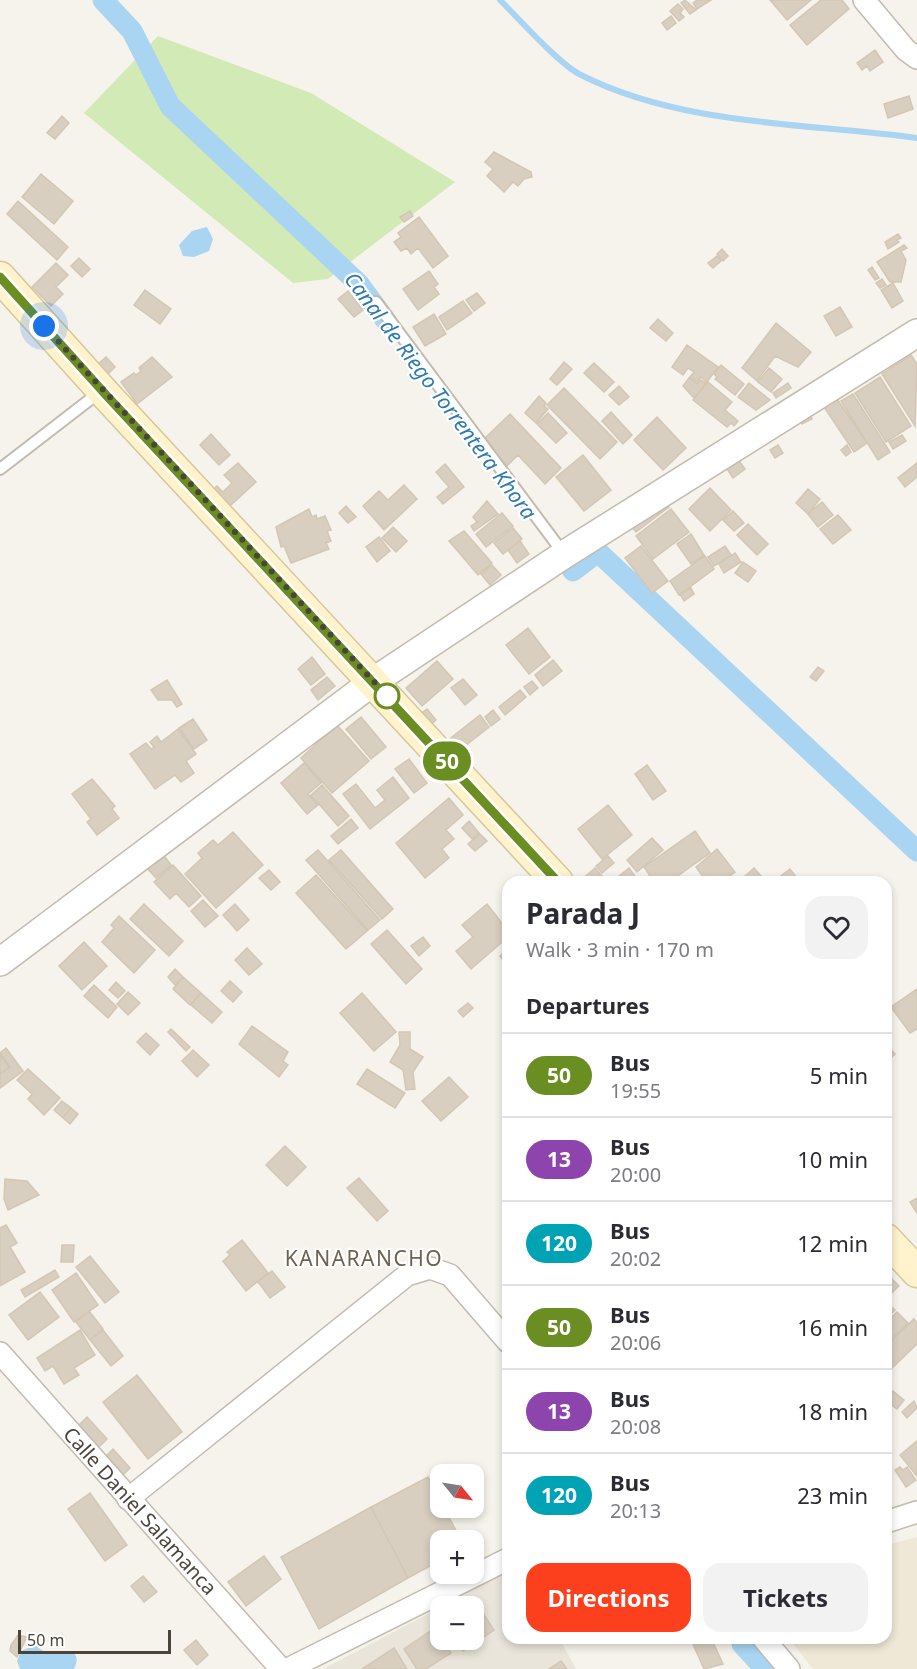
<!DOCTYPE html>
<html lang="en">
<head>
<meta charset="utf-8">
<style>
	:root { --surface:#fff; --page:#f2f2f3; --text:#2b2b33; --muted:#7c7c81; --line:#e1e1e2; --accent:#fc3f1d }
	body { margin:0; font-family:"Noto Sans",sans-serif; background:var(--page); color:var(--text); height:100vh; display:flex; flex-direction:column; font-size:22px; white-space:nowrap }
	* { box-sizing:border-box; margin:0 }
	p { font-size:20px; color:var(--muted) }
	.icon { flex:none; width:33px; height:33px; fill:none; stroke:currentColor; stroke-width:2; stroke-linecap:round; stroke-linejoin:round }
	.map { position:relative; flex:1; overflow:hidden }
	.side { position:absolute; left:502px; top:876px; width:390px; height:768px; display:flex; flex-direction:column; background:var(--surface); border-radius:18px; box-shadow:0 3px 9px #0003 }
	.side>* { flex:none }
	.badge { padding:0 12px; border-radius:20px; font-size:21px; line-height:39px }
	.needle { width:39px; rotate:120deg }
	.tools { position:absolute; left:430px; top:1464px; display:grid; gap:12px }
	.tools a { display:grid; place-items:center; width:54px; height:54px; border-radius:12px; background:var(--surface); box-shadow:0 3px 9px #0003; font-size:30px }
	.scale { position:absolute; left:18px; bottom:15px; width:153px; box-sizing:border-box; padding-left:6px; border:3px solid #4b4439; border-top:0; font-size:16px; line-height:21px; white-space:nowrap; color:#4b4439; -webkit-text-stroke:4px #fff; paint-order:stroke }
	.you { position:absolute; width:30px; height:30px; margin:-15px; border:4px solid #fff; border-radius:50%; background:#1a73e8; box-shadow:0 0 0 9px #1a73e833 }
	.map>.badge { position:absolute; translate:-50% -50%; box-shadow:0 0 0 3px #fff }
	h2 { padding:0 24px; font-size:22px; line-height:54px }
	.round { display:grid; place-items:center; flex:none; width:63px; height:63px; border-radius:18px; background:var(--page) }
	.head { display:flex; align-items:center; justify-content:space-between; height:102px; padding:0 24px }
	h1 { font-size:28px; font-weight:700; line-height:45px }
	.primary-button { display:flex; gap:12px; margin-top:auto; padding:12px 24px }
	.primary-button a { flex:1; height:69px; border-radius:18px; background:var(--accent); color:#fff; font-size:24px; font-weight:700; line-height:69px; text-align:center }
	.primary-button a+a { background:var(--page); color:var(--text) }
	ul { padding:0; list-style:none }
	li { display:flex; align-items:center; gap:18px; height:84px; padding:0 24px; border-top:2px solid var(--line) }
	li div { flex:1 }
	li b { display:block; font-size:22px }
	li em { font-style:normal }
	li .badge { min-width:66px; font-weight:700; text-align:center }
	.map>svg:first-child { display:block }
	.residential { fill:#eae5da }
	.education { fill:#efe8d6 }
	.green { fill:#d2eab5 }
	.water { fill:#a9d4f2 }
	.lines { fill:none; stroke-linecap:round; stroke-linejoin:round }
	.stream { stroke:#a9d4f2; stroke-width:6 }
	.canal { stroke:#a9d4f2; stroke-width:21 }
	.building { fill:#d8cfc1; stroke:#d3c7b4; stroke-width:1.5 }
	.service-casing { stroke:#c2bbae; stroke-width:14 }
	.minor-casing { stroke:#c2bbae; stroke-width:24 }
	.tertiary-casing { stroke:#c2bbae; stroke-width:30 }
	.secondary-casing { stroke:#d6c79b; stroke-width:33 }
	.service { stroke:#fff; stroke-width:10 }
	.minor { stroke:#fff; stroke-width:21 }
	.tertiary { stroke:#fff; stroke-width:27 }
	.secondary { stroke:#fff3cd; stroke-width:30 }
	.line-casing { stroke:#fff; stroke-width:14 }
	.line { stroke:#6b8e23; stroke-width:9 }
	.walk { stroke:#4b4439; stroke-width:6; stroke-dasharray:0 10.8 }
	.stop-dot { fill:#fff; stroke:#6b8e23; stroke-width:3 }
	.labels { text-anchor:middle; stroke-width:4.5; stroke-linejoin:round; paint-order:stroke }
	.street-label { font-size:20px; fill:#4b4439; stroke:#fff }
	.water-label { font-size:21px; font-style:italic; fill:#2e7ab2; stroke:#fff }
	.neighbourhood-label { font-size:21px; letter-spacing:1.5px; fill:#6e6250; stroke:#fff }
</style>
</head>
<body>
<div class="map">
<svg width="917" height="1669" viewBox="0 0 917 1669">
	<rect width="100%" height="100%" fill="#f6f3ec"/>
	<path class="residential" d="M508,1571V1638H559L576,1669H323L441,1607V1640H474V1606H441Z"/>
	<path class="education" d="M917,1537V1669H813L789,1638H886L887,1545Z"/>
	<path class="green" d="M158,36L311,93L455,182L328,279L293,283L84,113Z"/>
	<path class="water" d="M207,227L213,239L209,251L194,257L183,256L179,245L192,231Z
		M35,1645L47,1654C59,1653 85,1645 74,1669H20L17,1661L21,1651Z"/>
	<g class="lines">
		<path class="stream" d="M500,0C518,18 560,65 581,75C682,126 806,123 917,138"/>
		<path class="canal" d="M103,0L132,31L170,106L359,284L387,322
			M573,571L598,552L917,851
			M742,1644L765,1669"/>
	</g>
	<path class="building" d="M685,0L696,10L690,14L681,3Z
		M697,0H711L697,9L693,3Z
		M770,0H811L787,20Z
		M821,0H842L849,9L807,45L790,25Z
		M678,4L683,9L680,13L684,17L679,21L670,11Z
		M671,16L676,23L667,30L662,23Z
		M875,50L883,62L870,71L867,66L862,70L857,63Z
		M909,96L913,109L888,118L884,104Z
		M62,116L69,123L55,139L47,133Z
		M494,152L531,172L532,177L524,179L518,186L513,182L504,192L487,176L493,169L485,162Z
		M41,174L73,201L54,224L22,197Z
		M18,201L68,247L57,260L7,214Z
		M410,211L413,216L404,222L400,217Z
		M419,217L448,256L433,268L418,248L411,254L407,248L401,251L394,242L401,237L398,233Z
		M898,234L901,238L897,240L899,242L888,249L885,242Z
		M904,245L907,248L901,251L906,260L901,282H890L877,262Z
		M722,249L728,256L723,261L717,254Z
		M717,256L721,261L713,268L708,263Z
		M79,258L90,269L82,277L71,266Z
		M56,263L68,275L56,287L63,294L51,306L32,287Z
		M872,267L879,278L875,280L868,270Z
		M429,271L438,284L434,287L439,294L418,310L403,289Z
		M882,279L886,285L880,288L876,283Z
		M893,283L903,301L892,308L881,290Z
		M145,290L171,309L160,324L134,305Z
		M348,291L363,310L354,317L338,299Z
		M477,293L485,303L474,311L466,300Z
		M463,301L472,313L447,330L439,317Z
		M840,307L852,327L836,336L824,316Z
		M434,314L446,334L425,346L413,327Z
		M658,319L673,333L666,341L650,328Z
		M776,323L811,352L798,367L775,356L757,381L742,368Z
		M687,345L718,367L707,382L701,377L697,382L690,377L694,372L688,368L683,375L672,367Z
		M911,355L917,364L915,426L882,374Z
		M106,357L115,367L97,385V365Z
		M152,357L172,377L137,404L121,382L134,373L136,375L141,371L139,368Z
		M564,362L572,369L557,385L550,379Z
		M594,363L614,382L604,392L584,373Z
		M721,365L744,384L735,395L715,379L717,377L714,374Z
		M769,368L782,379L771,392L758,382Z
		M880,377L911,426L886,442L855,393Z
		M689,378L697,384L701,380L706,383L694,398L683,386Z
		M708,382L732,402L725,410L738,421L734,426L731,423L727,427L693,400Z
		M749,383L770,400L756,410L738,397Z
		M788,383L791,388L776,398L773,393Z
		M619,386L629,397L619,405L609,395Z
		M564,388L617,442L600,459L547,405Z
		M853,394L890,452L878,460L841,401Z
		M539,396L546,403L544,406L548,409L536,423L525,413Z
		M835,396L867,443L854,452L822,404Z
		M611,412L632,435L623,444L602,421Z
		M809,412L812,419L802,424L799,418Z
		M548,413L567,433L556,443L537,424Z
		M510,414L561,468L545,484L518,455L507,466L483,440Z
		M657,417L686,448L663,470L634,440Z
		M211,434L230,455L219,465L200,445Z
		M902,435L906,441L893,449L889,442Z
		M778,445L783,453L775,458L770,450Z
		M847,445L851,452L846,456L841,450Z
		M583,455L611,490L584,511L556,477Z
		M737,458L745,469L733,478L725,466Z
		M238,463L256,482L220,515L204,498L217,486L223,492L232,483L224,475Z
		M917,463V477L905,487L898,478Z
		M445,464L464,487L443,504L437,497L449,487L436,472Z
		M404,485L417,499L384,530L363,506L379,491L388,500Z
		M710,488L731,510L710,531L689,509Z
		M808,489L820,499L808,514L796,503Z
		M664,500L669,507L636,532L630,525Z
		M487,501L498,514L474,531L471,526L477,522L473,517Z
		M822,502L833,515L818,527L808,514Z
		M346,506L356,517L348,523L339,513Z
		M309,509L312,517L316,515L317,519L325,516L331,530L327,531L331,541L326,543L329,549L291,563L284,546L281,547L276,527Z
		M671,509L689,532L653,559L636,536Z
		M733,511L744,523L734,531L723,520Z
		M502,513L513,526L486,547L476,534Z
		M838,515L851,530L833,544L820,529Z
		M748,524L768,544L757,555L737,535Z
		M393,527L407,541L396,552L382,538Z
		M513,528L522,539L503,554L494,543Z
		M464,531L492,563L478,575L449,541Z
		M691,534L704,555L691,564L677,544Z
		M379,537L390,551L377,562L366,547Z
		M520,541L529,554L517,563L508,550Z
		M641,546L668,581L652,593L625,558Z
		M725,546L731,555L714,566L708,557Z
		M735,553L741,562L724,573L719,564Z
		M705,556L714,569L679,595L670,581Z
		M743,562L756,571L748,582L735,573Z
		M492,565L501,575L490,585L481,574Z
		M691,588L694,594L684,601L680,594Z
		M528,628L550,657L529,674L506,645Z
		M312,657L325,674L311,685L298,669Z
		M553,660L562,671L543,686L535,675Z
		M437,661L453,679L422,706L406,688Z
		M818,667L824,671L816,681L810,677Z
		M327,677L335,686L318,700L311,690Z
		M463,679L477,695L465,705L451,688Z
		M167,680L182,704L177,707L172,700H158L151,690Z
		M532,681L538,688L530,695L524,687Z
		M520,690L526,697L505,715L499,707Z
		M427,709L436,720L429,726L419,715Z
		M493,710L500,719L491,726L485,717Z
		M480,715L489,727L456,753L447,741Z
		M361,717L386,747L371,759L346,729Z
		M193,719L207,740L194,749L179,728Z
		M337,725L369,761L332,793L301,758Z
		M178,729L196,754L186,761L194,773L181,782L175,775L155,789L130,754L146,743L151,749L154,747L150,742L157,736L161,742Z
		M409,759L427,783L414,793L395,769Z
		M304,763L321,783L308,794L318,805L307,814L281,783Z
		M647,765L666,791L653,800L635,774Z
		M393,777L409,798L370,829L343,794L356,784L375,808L385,800L377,790Z
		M92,779L115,806L112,809L119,818L97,835L87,822L91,819L72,794Z
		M322,785L349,816L338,826L311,795Z
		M449,798L463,815L446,830L454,839L442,849L449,858L425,878L396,843Z
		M608,805L632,835L602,859L578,829Z
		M351,819L358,828L338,844L331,836Z
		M469,821L479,833L472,839L462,828Z
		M695,831L710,853L669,882H654L644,867Z
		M233,832L263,865L216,908L185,874L202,858L198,853L213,840L218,845Z
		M480,834L487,841L475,851L468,844Z
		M652,838L663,850L637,872L627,860Z
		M717,849L735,872L722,882H700L704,878L696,867Z
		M318,850L380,920L368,930L306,860Z
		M341,850L393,909L382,919L329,860Z
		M162,853L171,865L156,878L146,867Z
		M608,856L614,863L602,873L596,866Z
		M173,865L201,896L189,907L176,893L170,899L154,882Z
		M595,868L607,882H579Z
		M629,868L635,876L627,882H616L614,880Z
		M754,868L761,876L755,882H747L743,878Z
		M790,869L800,882H773Z
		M269,870L280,882L271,890L259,878Z
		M316,875L367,931L346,949L296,893Z
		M203,900L218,916L205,927L191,911Z
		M144,904L183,941L169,956L130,919Z
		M235,904L249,920L237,931L223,915Z
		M487,904L508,931V937L471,969L456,951L473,937L462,925Z
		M119,916L155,950L134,973L102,942L114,928L111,925Z
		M387,930L422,969L406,984L371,944Z
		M423,937L430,946L419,956L411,946Z
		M84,942L107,966L82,990L59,966Z
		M247,948L262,964L249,975L235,960Z
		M508,949V964L507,966L500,956Z
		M175,969L183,977L175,985L168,977Z
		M183,977L201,993L190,1005L173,989Z
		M230,981L242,992L233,1002L221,991Z
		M116,982L125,991L118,998L109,990Z
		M94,985L117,1007L108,1018L84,996Z
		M917,989V1029L910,1033L891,1007Z
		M128,992L140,1003L128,1015L117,1004Z
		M201,993L222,1012L212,1023L191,1005Z
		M362,993L396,1032L374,1051L340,1013Z
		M468,1003L473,1008L463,1017L458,1011Z
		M252,1026L288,1052L283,1061L288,1065L279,1077L239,1044Z
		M171,1029L190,1047L186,1051L168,1032Z
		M399,1032H410V1049L423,1057L413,1072L415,1089L406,1090L403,1070L390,1062L400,1045Z
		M146,1033L159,1045L150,1055L137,1042Z
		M886,1045L895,1054L886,1062Z
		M6,1048L23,1071L0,1088V1074L10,1067L0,1053Z
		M193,1050L209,1065L197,1077L182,1061Z
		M0,1055L9,1067L0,1074Z
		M28,1069L60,1098L44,1115L28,1099L32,1094L17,1080Z
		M367,1069L405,1093L395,1108L357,1084Z
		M449,1077L468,1097L441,1121L422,1101Z
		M62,1101L71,1108L63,1118L54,1110Z
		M71,1108L78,1114L70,1124L63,1118Z
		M285,1146L306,1167L287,1186L266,1165Z
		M359,1178L388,1211L377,1221L347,1188Z
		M5,1179L27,1181L39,1195L8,1210L4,1199Z
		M917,1198V1213L910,1202Z
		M6,1225L17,1243L10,1247L25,1272L0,1286V1228Z
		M242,1240L268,1273L246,1291L223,1261L230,1255L227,1252Z
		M62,1245H74L73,1262H61Z
		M90,1256L119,1292L105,1303L76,1267Z
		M55,1270L59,1277L25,1297L21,1290Z
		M272,1271L285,1287L270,1298L258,1282Z
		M76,1273L98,1305L74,1322L52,1290Z
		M886,1273L899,1286L886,1298Z
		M40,1292L59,1317L28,1340L9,1315Z
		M886,1303L895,1310L886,1318Z
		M89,1311L103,1329L90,1340L76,1322Z
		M897,1312L908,1323L886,1345V1322Z
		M914,1319L917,1323V1344L890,1370L886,1367V1346Z
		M80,1330L95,1355L74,1368L79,1375L64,1384L53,1366L45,1371L37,1358Z
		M103,1330L123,1356L111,1366L90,1340Z
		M137,1375L182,1432L148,1459L103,1402Z
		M893,1391L904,1400L897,1409L886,1401Z
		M914,1401L917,1408L907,1418L902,1412Z
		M87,1417L107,1439L98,1448L78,1426Z
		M917,1441V1476L900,1455Z
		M113,1449L130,1468L123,1475L106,1456Z
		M900,1467L903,1470L907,1467L916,1480L906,1487L895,1470Z
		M428,1477L441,1502V1508H444L461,1540H441V1560L408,1578L371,1507Z
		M90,1493L127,1545L105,1561L68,1509Z
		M371,1507L408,1578L319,1629L281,1557Z
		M473,1535L476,1542L474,1543V1540H461Z
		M264,1556L281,1579L246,1606L228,1582Z
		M143,1576L157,1592L144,1602L131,1586Z
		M478,1606L494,1630L463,1651L455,1640H474V1609Z
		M435,1628L451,1653L426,1669H417L404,1649Z
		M18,1635L27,1637L17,1657L10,1651L11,1645Z
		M702,1638H711L723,1664L704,1669L692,1642Z
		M196,1640L208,1655L197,1665L184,1650Z
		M394,1648L407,1669H362Z
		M561,1661L567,1669H549Z"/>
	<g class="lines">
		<g class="service-casing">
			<path id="service" d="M376,302L564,554
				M0,469L101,391"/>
		</g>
		<g class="minor-casing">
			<path id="minor" d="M864,0L906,50L917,58
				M0,1353L281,1669
				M128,1499L407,1275L430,1268L450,1275L508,1342
				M886,1522L917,1512
				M763,1638L789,1669
				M288,1669L508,1559"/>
		</g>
		<g class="tertiary-casing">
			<path id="tertiary" d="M0,962L374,681L565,554L917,333"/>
		</g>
		<g class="secondary-casing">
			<path id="secondary" d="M0,277L107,396L558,882
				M886,1239L917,1272"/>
		</g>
		<use href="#service" class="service"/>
		<use href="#minor" class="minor"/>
		<use href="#tertiary" class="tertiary"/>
		<use href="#secondary" class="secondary"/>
	</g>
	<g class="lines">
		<g class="line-casing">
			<path id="line" d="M0,277L107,396L558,882"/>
		</g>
		<use href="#line" class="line"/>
		<path class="walk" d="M44,326L389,698L387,696"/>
	</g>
	<circle class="stop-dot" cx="387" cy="696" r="12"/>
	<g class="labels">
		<g class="street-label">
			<text transform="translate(140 1511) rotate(48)" y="7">Calle Daniel Salamanca</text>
		</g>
		<g class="water-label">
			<text transform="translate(440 396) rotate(53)" y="7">Canal de Riego Torrentera Khora</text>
		</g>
		<g class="neighbourhood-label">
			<text x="364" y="1266">KANARANCHO</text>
		</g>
	</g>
</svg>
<div class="tools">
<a><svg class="needle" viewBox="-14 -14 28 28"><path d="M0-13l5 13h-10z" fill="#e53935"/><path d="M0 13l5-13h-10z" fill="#7c7c81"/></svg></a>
<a>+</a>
<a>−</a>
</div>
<div class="scale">50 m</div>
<div class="you" style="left:44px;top:326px"></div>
<b class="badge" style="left:447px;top:761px;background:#6b8e23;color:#fff">50</b>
<section class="side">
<div class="head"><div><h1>Parada J</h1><p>Walk · 3 min · 170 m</p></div><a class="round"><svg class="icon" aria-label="heart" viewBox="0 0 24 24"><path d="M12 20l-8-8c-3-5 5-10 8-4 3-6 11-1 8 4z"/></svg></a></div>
<h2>Departures</h2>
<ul>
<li><span class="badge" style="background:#6b8e23;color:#fff">50</span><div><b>Bus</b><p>19:55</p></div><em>5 min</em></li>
<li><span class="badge" style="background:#8e44ad;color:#fff">13</span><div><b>Bus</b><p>20:00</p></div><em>10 min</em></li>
<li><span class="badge" style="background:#00a3b4;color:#fff">120</span><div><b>Bus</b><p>20:02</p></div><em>12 min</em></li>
<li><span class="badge" style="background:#6b8e23;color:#fff">50</span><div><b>Bus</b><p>20:06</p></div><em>16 min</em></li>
<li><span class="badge" style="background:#8e44ad;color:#fff">13</span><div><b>Bus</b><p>20:08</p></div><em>18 min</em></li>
<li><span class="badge" style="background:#00a3b4;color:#fff">120</span><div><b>Bus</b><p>20:13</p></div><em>23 min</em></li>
</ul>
<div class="primary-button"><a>Directions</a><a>Tickets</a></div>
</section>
</div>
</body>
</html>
